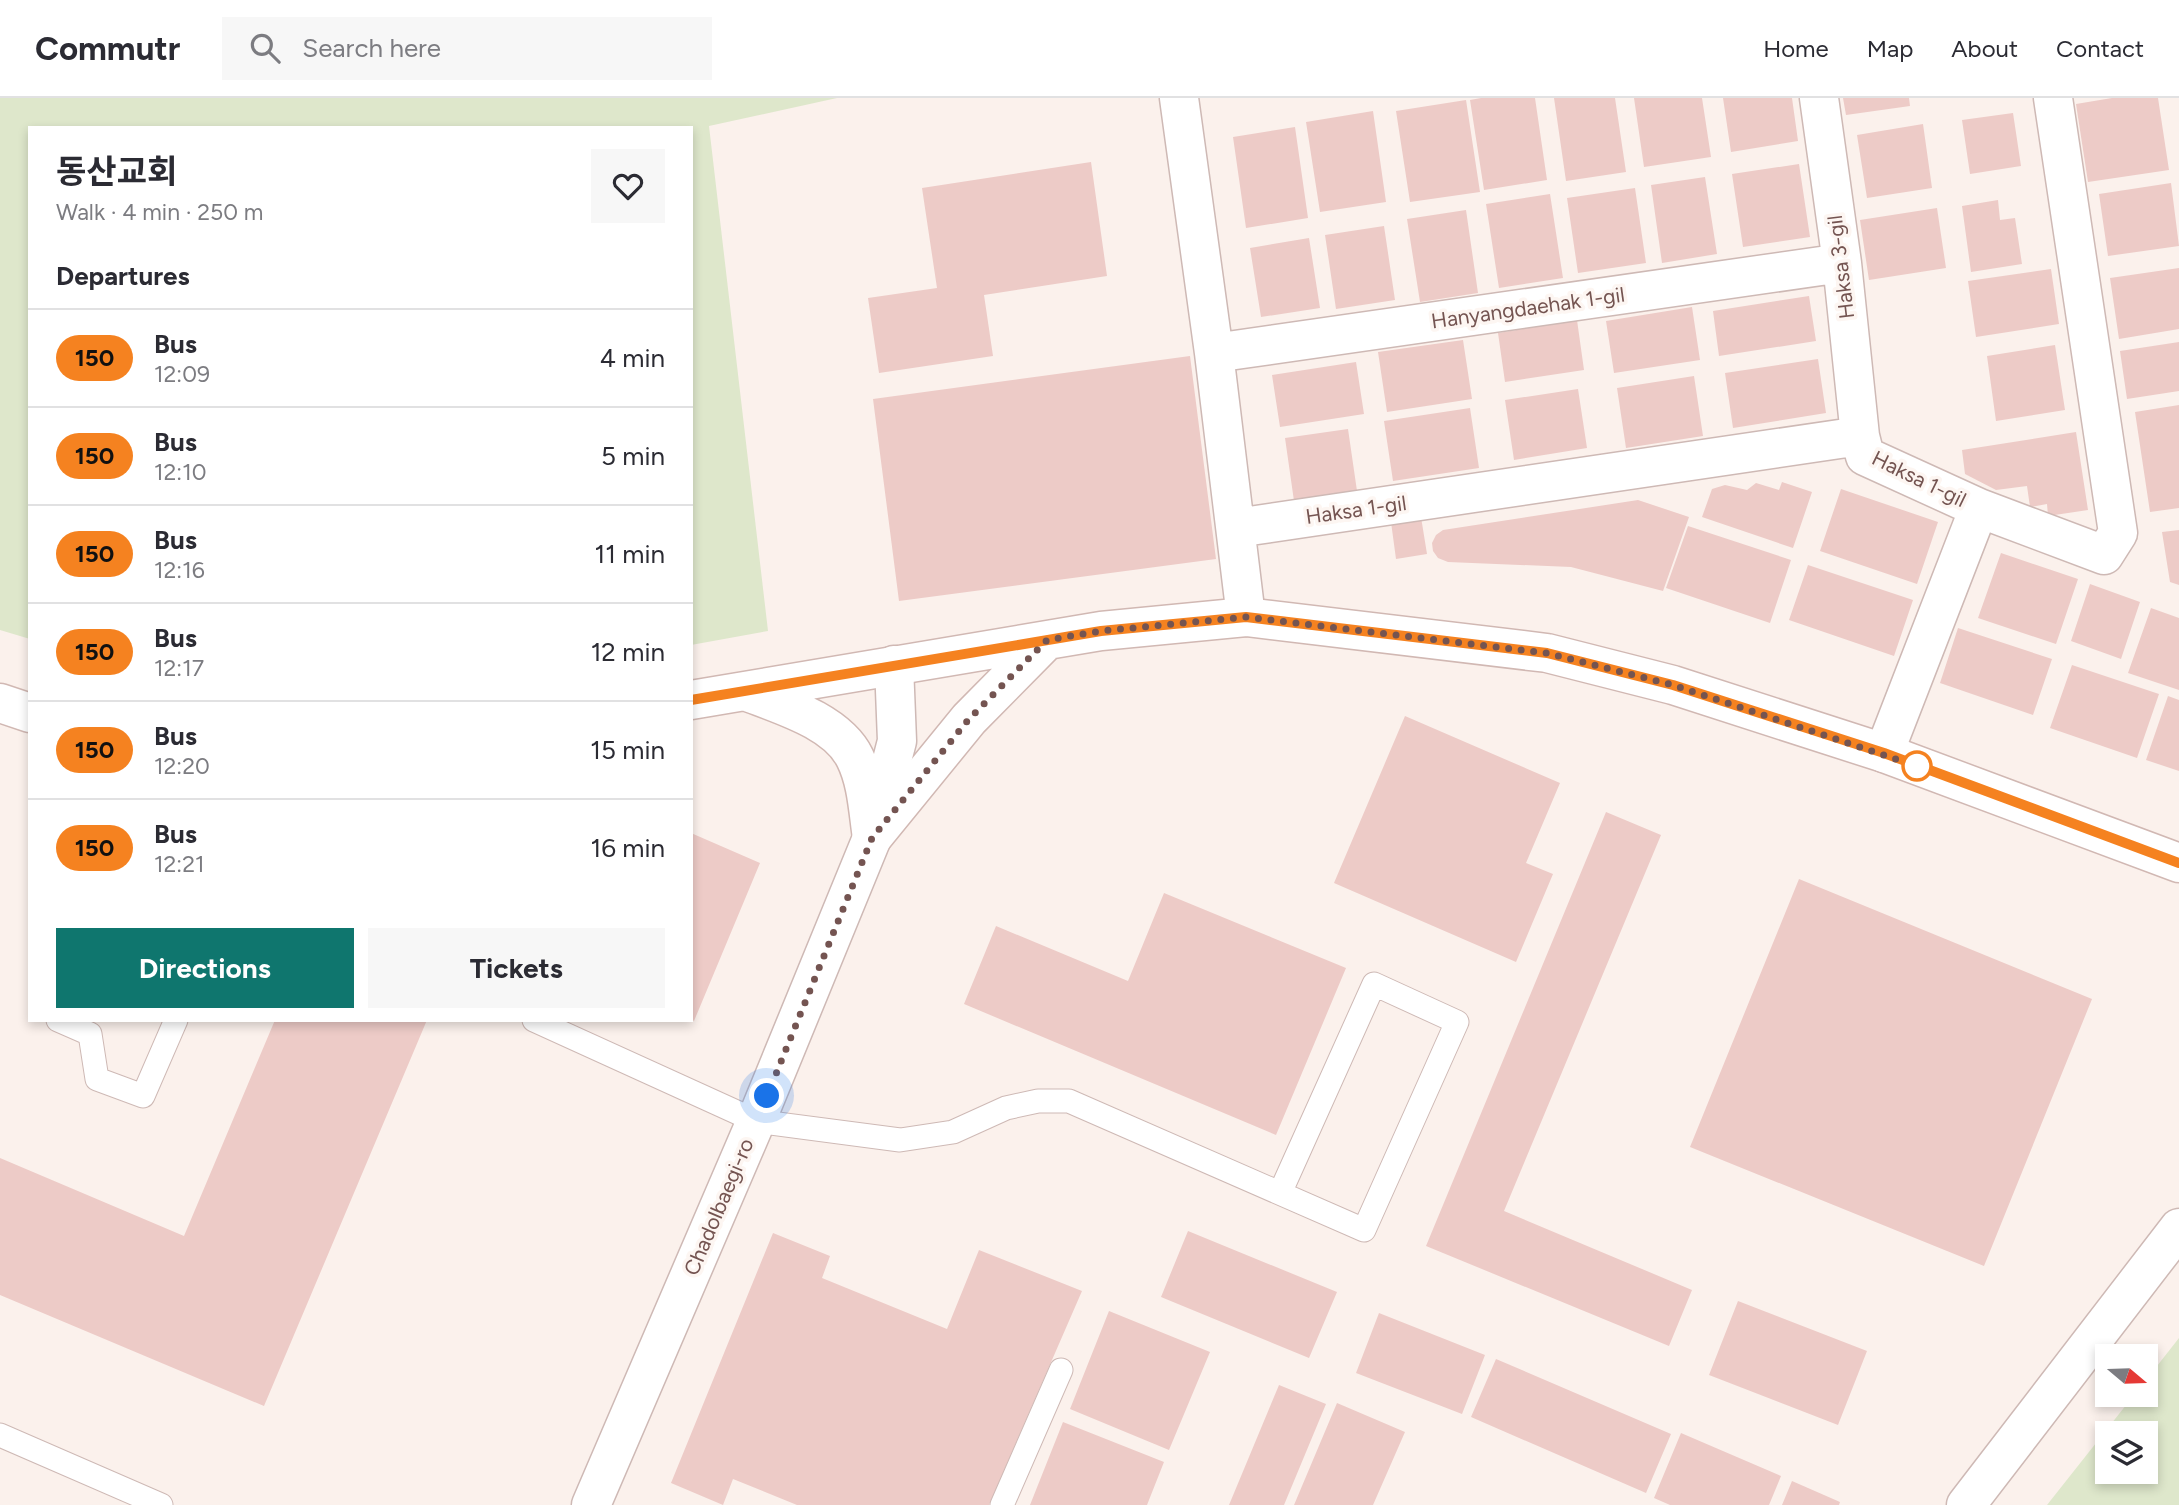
<!DOCTYPE html>
<html lang="en">
<head>
<meta charset="utf-8">
<style>
	:root { --surface:#fff; --page:#f7f7f7; --text:#2b2b33; --muted:#7c7c81; --line:#e1e1e2; --accent:#0f766e }
	body { margin:0; font-family:Figtree,"Noto Sans KR",sans-serif; background:var(--page); color:var(--text); height:100vh; display:flex; flex-direction:column; font-size:26px; white-space:nowrap }
	* { box-sizing:border-box; margin:0 }
	p { font-size:23px; color:var(--muted) }
	.icon { flex:none; width:38px; height:38px; fill:none; stroke:currentColor; stroke-width:2; stroke-linecap:round; stroke-linejoin:round }
	.map { position:relative; flex:1; overflow:hidden }
	.side { position:absolute; left:28px; top:28px; width:665px; height:896px; display:flex; flex-direction:column; background:var(--surface); border-radius:0px; box-shadow:0 4px 10px #0003 }
	.side>* { flex:none }
	.badge { padding:0 14px; border-radius:23px; font-size:24px; line-height:46px }
	.needle { width:46px; rotate:109deg }
	.fabs { position:absolute; left:2095px; top:1246px; display:grid; gap:14px }
	.fabs a { display:grid; place-items:center; width:63px; height:63px; border-radius:0px; background:var(--surface); box-shadow:0 4px 10px #0003; font-size:35px }
	.you { position:absolute; width:35px; height:35px; margin:-18px; border:5px solid #fff; border-radius:50%; background:#1a73e8; box-shadow:0 0 0 10px #1a73e833 }
	.map>.badge { position:absolute; translate:-50% -50%; box-shadow:0 0 0 4px #fff }
	h2 { padding:0 28px; font-size:26px; line-height:63px }
	.round { display:grid; place-items:center; flex:none; width:74px; height:74px; border-radius:0px; background:var(--page) }
	.head { display:flex; align-items:center; justify-content:space-between; height:119px; padding:0 28px }
	h1 { font-size:33px; font-weight:700; line-height:52px }
	.primary-button { display:flex; gap:14px; margin-top:auto; padding:14px 28px }
	.primary-button a { flex:1; height:80px; border-radius:0px; background:var(--accent); color:#fff; font-size:28px; font-weight:700; line-height:80px; text-align:center }
	.primary-button a+a { background:var(--page); color:var(--text) }
	ul { padding:0; list-style:none }
	li { display:flex; align-items:center; gap:21px; height:98px; padding:0 28px; border-top:2px solid var(--line) }
	li div { flex:1 }
	li b { display:block; font-size:26px }
	li em { font-style:normal }
	li .badge { min-width:77px; font-weight:700; text-align:center }
	header { display:flex; align-items:center; gap:42px; box-sizing:border-box; height:98px; padding:0 35px; background:var(--surface); border-bottom:2px solid var(--line) }
	header strong { font-size:33px }
	nav { display:flex; gap:38px; margin-inline-start:auto; font-size:24px }
	.search { width:490px; height:63px; background:var(--page); display:flex; align-items:center; gap:18px; box-sizing:border-box; padding:0 24px; border-radius:0px; color:var(--muted); font-size:26px }
	.map>svg:first-child { display:block }
	.green { fill:#dee7cb; fill-rule:evenodd }
	.building { fill:#edcbc7 }
	.lines { fill:none; stroke-linecap:round; stroke-linejoin:round }
	.service-casing { stroke:#ceb9b5; stroke-width:25 }
	.minor-casing { stroke:#ceb9b5; stroke-width:41 }
	.tertiary-casing { stroke:#ceb9b5; stroke-width:41 }
	.secondary-casing { stroke:#d1b8b3; stroke-width:41 }
	.service { stroke:#fff; stroke-width:23 }
	.minor { stroke:#fff; stroke-width:38 }
	.tertiary { stroke:#fff; stroke-width:38 }
	.secondary { stroke:#fff; stroke-width:38 }
	.line-casing { stroke:#fff; stroke-width:16 }
	.line { stroke:#f58220; stroke-width:10 }
	.walk { stroke:#745451; stroke-width:7; stroke-dasharray:0 12.6 }
	.stop-dot { fill:#fff; stroke:#f58220; stroke-width:3.5 }
	.labels { text-anchor:middle; stroke-width:7; stroke-linejoin:round; paint-order:stroke }
	.street-label { font-size:21px; fill:#745451; stroke:#fdf6f2 }
</style>
</head>
<body>
<header>
<strong>Commutr</strong>
<div class="search"><svg class="icon" aria-label="search" viewBox="0 0 24 24"><circle cx="10" cy="10" r="6"/><path d="M15 15l6 6"/></svg>Search here</div>
<nav><a>Home</a><a>Map</a><a>About</a><a>Contact</a></nav>
</header>
<div class="map">
<svg width="2179" height="1407" viewBox="0 0 2179 1407">
	<rect width="100%" height="100%" fill="#fbf1ec"/>
	<path class="green" d="M0,0H837L709,28L768,533L691,547V30H30V541L0,532Z
		M2179,1240V1407H2047L2134,1297H2146V1282ZM2107,1335H2146V1374H2107Z"/>
	<path class="building" d="M1481,0H1535L1547,82L1484,92L1470,2Z
		M1554,0H1615L1626,74L1566,83Z
		M1634,0H1702L1711,59L1644,69Z
		M1723,0H1792L1798,43L1731,54Z
		M1843,0H1909L1910,8L1846,17Z
		M2112,0H2158L2169,72L2088,84L2076,6Z
		M1466,2L1480,94L1410,104L1396,13Z
		M1373,13L1386,104L1320,114L1306,24Z
		M2013,15L2021,68L1970,76L1962,22Z
		M1923,26L1932,90L1867,100L1857,37Z
		M1295,29L1308,120L1246,130L1233,39Z
		M1091,64L1107,178L984,197L993,258L879,275L868,200L937,190L922,90Z
		M1799,66L1810,139L1743,149L1732,76Z
		M1705,79L1717,156L1662,165L1651,87Z
		M2171,85L2179,148L2108,158L2099,96Z
		M1635,90L1646,165L1578,175L1567,100Z
		M1550,96L1563,180L1499,190L1486,106Z
		M1998,102L2000,122L2015,120L2022,166L1971,174L1962,108Z
		M1937,110L1946,170L1869,182L1860,122Z
		M1466,112L1478,195L1420,204L1407,121Z
		M1384,128L1395,202L1336,211L1325,137Z
		M1309,140L1320,210L1261,219L1250,150Z
		M2179,170V231L2119,241L2110,180Z
		M2051,171L2059,226L1976,239L1968,183Z
		M1809,198L1816,243L1719,258L1713,213Z
		M1692,209L1700,262L1614,275L1606,223Z
		M1577,222L1584,272L1505,284L1498,235Z
		M1463,242L1472,301L1387,314L1378,254Z
		M2179,244V293L2127,301L2120,253Z
		M2055,247L2065,312L1996,323L1987,258Z
		M1190,258L1216,461L899,503L873,301Z
		M1818,261L1826,315L1733,330L1725,275Z
		M1356,264L1364,316L1280,329L1272,277Z
		M1694,278L1703,338L1626,350L1617,290Z
		M1578,291L1587,350L1514,362L1505,302Z
		M2179,307V410L2150,414L2135,314Z
		M1470,310L1479,370L1393,383L1384,323Z
		M1348,331L1357,393L1294,403L1285,340Z
		M2076,334L2088,412L2048,418L2047,406L2030,409L2027,388L1996,392L1965,376L1962,352Z
		M1782,384L1812,394L1793,450L1702,419L1712,391L1725,387L1747,392L1756,385L1779,392Z
		M1841,391L1938,424L1917,486L1820,453Z
		M1638,402L1689,419L1663,493L1571,469L1448,464L1438,460L1433,453L1432,445L1436,437L1443,432Z
		M1421,419L1427,456L1396,461L1391,424Z
		M1688,428L1791,462L1770,525L1666,490Z
		M2179,432V487L2170,484L2162,434Z
		M2001,455L2078,481L2056,546L1978,520Z
		M1808,467L1913,502L1894,558L1789,522Z
		M2090,486L2140,504L2121,561L2071,543Z
		M2151,510L2179,520V592L2128,575Z
		M1958,530L2052,561L2033,617L1940,585Z
		M2072,567L2159,596L2137,660L2050,630Z
		M2168,598L2179,602V673L2146,662Z
		M1405,618L1560,685L1526,765L1553,776L1516,864L1334,785Z
		M1606,714L1661,737L1504,1113L1692,1192L1669,1248L1426,1148Z
		M691,735L760,765L694,923L691,921Z
		M1799,781L2092,901L1984,1168L1690,1049Z
		M1164,795L1346,870L1276,1037L964,906L996,828L1128,883Z
		M275,922H427L264,1308L0,1197V1060L184,1138Z
		M1188,1133L1337,1194L1309,1260L1161,1199Z
		M773,1135L830,1158L822,1180L947,1231L979,1152L1082,1193L989,1407H797L733,1381L723,1407L671,1385Z
		M1738,1203L1867,1253L1838,1327L1709,1277Z
		M1109,1213L1210,1254L1169,1352L1070,1311Z
		M1379,1215L1485,1257L1462,1316L1356,1275Z
		M1496,1261L1671,1336L1646,1395L1471,1319Z
		M1279,1287L1326,1306L1284,1407H1229Z
		M1337,1305L1405,1334L1373,1407H1294Z
		M1063,1324L1164,1364L1147,1407H1030Z
		M1681,1335L1781,1378L1769,1407H1670L1654,1400Z
		M1792,1383L1840,1404L1839,1407H1782Z"/>
	<g class="lines">
		<g class="service-casing">
			<path id="service" d="M58,922L90,936L97,981L143,998L176,922
				M534,922L756,1023L900,1042L953,1034L1006,1010L1038,1003H1069L1364,1132L1457,924L1374,886L1280,1095
				M0,1337L161,1407
				M1002,1407L1061,1272"/>
		</g>
		<g class="minor-casing">
			<path id="minor" d="M1179,0L1214,255L1246,519
				M1819,0L1842,165L1860,338
				M1214,255L1842,165
				M1236,430L1860,338L1865,358L1979,410L2104,457L2118,435L2053,0
				M1884,655L1979,410"/>
		</g>
		<g class="tertiary-casing">
			<path id="tertiary" d="M591,1407L756,1023L872,740L897,643L894,567
				M1966,1407L2179,1130"/>
		</g>
		<g class="secondary-casing">
			<path id="secondary" d="M745,593C781,607 837,623 855,660C867,684 868,713 872,740
				M691,602L1101,533L1246,519L1547,555L1673,587L1884,655L2179,765
				M0,605L30,615
				M872,740L969,621L1047,542"/>
		</g>
		<use href="#service" class="service"/>
		<use href="#minor" class="minor"/>
		<use href="#tertiary" class="tertiary"/>
		<use href="#secondary" class="secondary"/>
	</g>
	<g class="lines">
		<g class="line-casing">
			<path id="line" d="M691,602L1101,533L1246,519L1547,555L1673,587L1884,655L2179,765"/>
		</g>
		<use href="#line" class="line"/>
		<path class="walk" d="M767,998L872,740L969,621L1047,542L1101,533L1246,519L1547,555L1673,587L1917,668"/>
	</g>
	<circle class="stop-dot" cx="1917" cy="668" r="14"/>
	<g class="labels">
		<g class="street-label">
			<text transform="translate(1841 169) rotate(-97)" y="7">Haksa 3-gil</text>
			<text transform="translate(1528 210) rotate(-8)" y="7">Hanyangdaehak 1-gil</text>
			<text transform="translate(1919 381) rotate(26)" y="7">Haksa 1-gil</text>
			<text transform="translate(1356 412) rotate(-8)" y="7">Haksa 1-gil</text>
			<text transform="translate(719 1109) rotate(-67)" y="7">Chadolbaegi-ro</text>
		</g>
	</g>
</svg>
<div class="fabs">
<a><svg class="needle" viewBox="-14 -14 28 28"><path d="M0-13l5 13h-10z" fill="#e53935"/><path d="M0 13l5-13h-10z" fill="#7c7c81"/></svg></a>
<a><svg class="icon" aria-label="layers" viewBox="0 0 24 24"><path d="M12 4l9 5-9 5-9-5zM3 14l9 5 9-5"/></svg></a>
</div>
<div class="you" style="left:767px;top:998px"></div>
<section class="side">
<div class="head"><div><h1>동산교회</h1><p>Walk · 4 min · 250 m</p></div><a class="round"><svg class="icon" aria-label="heart" viewBox="0 0 24 24"><path d="M12 20l-8-8c-3-5 5-10 8-4 3-6 11-1 8 4z"/></svg></a></div>
<h2>Departures</h2>
<ul>
<li><span class="badge" style="background:#f58220;color:#111">150</span><div><b>Bus</b><p>12:09</p></div><em>4 min</em></li>
<li><span class="badge" style="background:#f58220;color:#111">150</span><div><b>Bus</b><p>12:10</p></div><em>5 min</em></li>
<li><span class="badge" style="background:#f58220;color:#111">150</span><div><b>Bus</b><p>12:16</p></div><em>11 min</em></li>
<li><span class="badge" style="background:#f58220;color:#111">150</span><div><b>Bus</b><p>12:17</p></div><em>12 min</em></li>
<li><span class="badge" style="background:#f58220;color:#111">150</span><div><b>Bus</b><p>12:20</p></div><em>15 min</em></li>
<li><span class="badge" style="background:#f58220;color:#111">150</span><div><b>Bus</b><p>12:21</p></div><em>16 min</em></li>
</ul>
<div class="primary-button"><a>Directions</a><a>Tickets</a></div>
</section>
</div>
</body>
</html>
